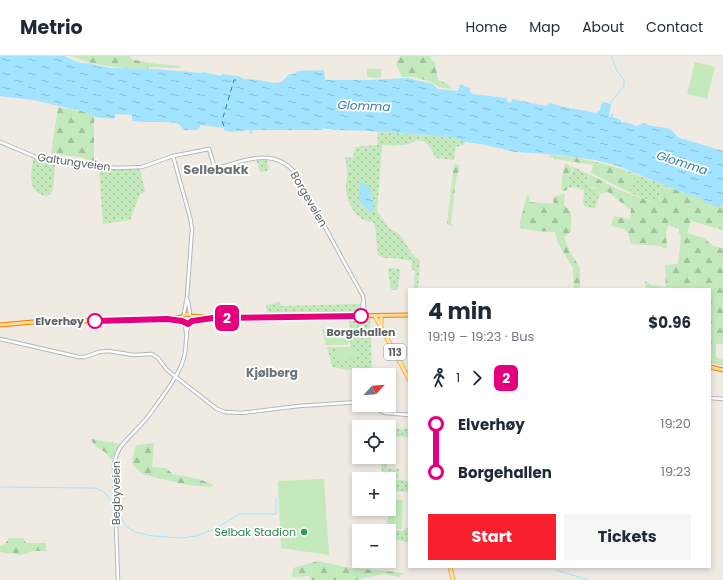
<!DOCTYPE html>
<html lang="en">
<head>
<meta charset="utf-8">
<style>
	:root { --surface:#fff; --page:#f6f6f7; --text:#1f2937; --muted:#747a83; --line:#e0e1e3; --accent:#f81f2f }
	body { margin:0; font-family:Poppins,sans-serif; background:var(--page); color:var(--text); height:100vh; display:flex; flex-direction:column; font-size:15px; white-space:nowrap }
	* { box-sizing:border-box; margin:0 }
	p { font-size:13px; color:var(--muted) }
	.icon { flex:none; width:22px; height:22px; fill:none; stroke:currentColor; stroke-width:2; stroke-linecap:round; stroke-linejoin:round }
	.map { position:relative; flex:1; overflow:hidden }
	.side { position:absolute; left:408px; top:232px; width:303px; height:280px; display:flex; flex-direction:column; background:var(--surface); border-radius:0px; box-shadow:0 2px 6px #0003 }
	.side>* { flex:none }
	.badge { padding:0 8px; border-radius:6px; font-size:14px; line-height:26px }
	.needle { width:26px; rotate:64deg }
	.tools { position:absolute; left:352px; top:312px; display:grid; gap:8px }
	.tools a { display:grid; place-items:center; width:44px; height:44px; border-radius:0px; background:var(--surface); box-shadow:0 2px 6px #0003; font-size:20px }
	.map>.badge { position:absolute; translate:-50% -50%; box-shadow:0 0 0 2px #fff }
	.legs { display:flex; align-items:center; gap:6px; height:44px; padding:0 20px; font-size:13px }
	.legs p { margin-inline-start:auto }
	.summary { display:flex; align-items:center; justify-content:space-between; height:68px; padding:0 20px }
	h1 { font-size:22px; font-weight:700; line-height:30px }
	.button { display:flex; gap:8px; margin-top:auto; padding:8px 20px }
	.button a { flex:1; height:46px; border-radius:0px; background:var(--accent); color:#fff; font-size:16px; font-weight:700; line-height:46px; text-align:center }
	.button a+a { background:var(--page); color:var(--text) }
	ul { padding:0 20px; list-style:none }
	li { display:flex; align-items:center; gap:14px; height:48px; font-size:15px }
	li i { display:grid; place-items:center; width:6px; height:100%; margin:0 5px; background:currentColor }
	li i::after { content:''; width:10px; height:10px; margin:-5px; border:3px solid; border-radius:50%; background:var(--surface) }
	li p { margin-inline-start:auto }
	li:first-child i { background:linear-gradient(#0000 50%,currentColor 0) }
	li:last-child i { background:linear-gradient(currentColor 50%,#0000 0) }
	header { display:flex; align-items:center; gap:24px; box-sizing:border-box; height:56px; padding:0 20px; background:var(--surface); border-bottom:1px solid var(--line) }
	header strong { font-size:19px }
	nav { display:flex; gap:22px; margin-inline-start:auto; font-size:14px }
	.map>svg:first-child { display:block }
	.grass { fill:url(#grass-dots); fill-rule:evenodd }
	.forest { fill:url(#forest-firs) }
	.green { fill:#c3e9bc }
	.water { fill:url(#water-ripples) }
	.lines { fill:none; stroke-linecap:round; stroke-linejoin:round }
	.stream { stroke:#a2e4ff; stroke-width:1 }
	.ferry { stroke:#327ca7; stroke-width:1; stroke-dasharray:5 4; stroke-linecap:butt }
	.tertiary-casing { stroke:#b3b7bb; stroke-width:4.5 }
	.secondary-casing { stroke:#b4b9be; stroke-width:4.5 }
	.primary-casing { stroke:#fdb14d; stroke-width:5 }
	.trunk-casing { stroke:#f18200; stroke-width:5 }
	.tertiary { stroke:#fff; stroke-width:2.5 }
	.secondary { stroke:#fff; stroke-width:2.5 }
	.primary { stroke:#ffe4a7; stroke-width:3 }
	.trunk { stroke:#ffda98; stroke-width:3 }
	.line-1-casing { stroke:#fff; stroke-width:9 }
	.line-1 { stroke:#e6007e; stroke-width:6 }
	.stop-1-dot { fill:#fff; stroke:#e6007e; stroke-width:2 }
	.leisure-dot { fill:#2e9e5b; stroke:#fff; stroke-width:1.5 }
	.labels { text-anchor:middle; stroke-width:3.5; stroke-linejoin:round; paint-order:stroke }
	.shield { fill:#fff; stroke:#8c9092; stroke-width:1 }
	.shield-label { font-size:10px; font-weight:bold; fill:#5a6064 }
	.street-label { font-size:11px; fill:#5a6064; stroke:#fff }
	.stop-label { font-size:11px; font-weight:bold; fill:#5a6064; stroke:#fff; text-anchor:end }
	.leisure-label { font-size:11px; fill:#27864d; stroke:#fff; text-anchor:end }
	.water-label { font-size:12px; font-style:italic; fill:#327ca7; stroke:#fff }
	.neighbourhood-label { font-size:12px; font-weight:bold; fill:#6b7377; stroke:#fff }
	.quarter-label { font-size:13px; font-weight:bold; fill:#6b7377; stroke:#fff }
</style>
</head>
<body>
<header>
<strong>Metrio</strong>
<nav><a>Home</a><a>Map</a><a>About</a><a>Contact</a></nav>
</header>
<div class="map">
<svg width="723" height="524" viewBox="0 0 723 524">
	<defs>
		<pattern id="grass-dots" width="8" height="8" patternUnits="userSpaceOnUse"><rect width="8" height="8" fill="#c3e9bc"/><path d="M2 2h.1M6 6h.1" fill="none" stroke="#a1c09c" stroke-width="1.8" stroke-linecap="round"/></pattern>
		<pattern id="forest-firs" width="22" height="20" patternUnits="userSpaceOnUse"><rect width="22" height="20" fill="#c3e9bc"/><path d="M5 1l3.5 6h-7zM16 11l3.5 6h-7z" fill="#a1c09c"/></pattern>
		<pattern id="water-ripples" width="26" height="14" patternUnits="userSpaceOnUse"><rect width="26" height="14" fill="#a2e4ff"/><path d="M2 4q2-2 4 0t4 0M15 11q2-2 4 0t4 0" fill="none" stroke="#87bcd2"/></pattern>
	</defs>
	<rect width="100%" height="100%" fill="#efeae2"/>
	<path class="grass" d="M378,76L452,81L465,86L464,89L455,91L454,104L436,102C432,94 426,82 415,85C410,87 407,89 402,89C396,90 389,89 382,89L377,155L388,171L401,180L411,196L420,205L418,233H414L415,214H411L412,205L395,202H385L378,199L375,170L373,166C356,166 345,145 346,129C346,126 347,123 347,120C348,114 346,107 345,101L353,102L355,91L377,89ZM370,131L371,157L359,145Z
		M36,102L54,105L55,106L53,132L52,136L47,141C44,140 39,138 36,135C28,128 32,112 33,104Z
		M256,103L267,104L269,113L267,115L260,116Z
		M571,110L588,118L587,126L591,132H595L600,138L595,152L585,151L583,147L584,134L572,131L569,133L568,122L573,115Z
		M99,112L140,113L145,136L140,138L130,164L103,168Z
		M635,118L669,131L660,135L658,147H655L629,136Z
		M390,212L399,213L400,215L398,232L397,234H393L391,233L388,214Z
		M280,246L281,250L361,248L360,256L356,258L268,260L266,249Z
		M348,261L370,263L372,318L332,311L327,291H350V269L347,263Z
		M389,373H408L409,381L389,380Z
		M381,401H387L386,412L399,413L398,422L382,421Z
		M389,423L409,425V436L389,435Z
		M405,472H409V486L389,483V475H383V473L403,475Z"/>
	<path class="forest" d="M71,0H130L131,3L149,7L180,10V12L149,11L148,13C123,13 94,10 71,0Z
		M400,0H431V3L435,6L438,24L451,30L450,33L439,31L432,26L413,21H402L396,8Z
		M58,51L86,56L94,61V106L80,101L51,98Z
		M549,99C579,101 607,107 635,118L629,136L591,117L593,109C578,106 563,105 549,101Z
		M454,108L460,109L456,123L451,167L454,171L447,168Z
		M565,108C569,108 571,111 572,115L568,122V133L565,135H562V123Z
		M589,118L617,133L655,147L659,145L660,135L669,131L689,139L701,142L703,145L716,151L723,149V174L691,165L687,177L704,182L713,190L723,192V288H716V299L718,303H723V310L710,307V233H646L645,226L646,225L651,229L666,231L665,209L678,208L681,182L679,176V173L668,169L666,176L667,193L660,190L631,188C628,174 628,173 613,171L611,169L614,160L630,163L631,154L608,136L600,137L595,131H591L587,126Z
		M562,138H565L564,149L571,156V176L564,181L570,196L580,212V233H574L573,212L558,187L555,176L536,175L520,172V167L527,139L530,140L529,146L553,148L554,141Z
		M91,383L122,388L111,404L105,396L94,389Z
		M154,387L152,411L166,412L173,418L199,423L214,429L210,431L187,429L142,418L132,407L136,389Z
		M9,482H23L26,487H46V495H32L22,499L0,496V490L5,488Z
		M318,505L346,511L404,517L399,521L383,518L356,524H311L309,520L292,521L293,512Z"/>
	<path class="green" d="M695,6L715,11L707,43L687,38Z
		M367,13H381V22L367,21Z
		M322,273L349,274L348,289H326Z
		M337,293H356V302L337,303Z
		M324,423L329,499L281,492L278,425Z
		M389,443L403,444L402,473L387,472Z"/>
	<path class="water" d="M0,0H65C71,4 83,9 90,7C96,11 103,9 109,12L156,13L202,17L203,16L221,20L222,18L238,20L244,23L259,24L274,27L282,26L288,19L296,17L297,15L324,14L325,24H372L407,22L433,28L438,33L458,35L460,28L470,32V36L472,38L507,42V46L511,47L512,43L546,50L550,47C564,52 580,53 596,57L600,54L602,46L611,48L609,61H611V58H613V61L621,64V66H625L637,70L644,67C647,68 650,70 654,70C662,72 672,70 677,81L723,95V149L716,151L703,145L701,142L689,139L615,109L595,104L558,99L515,96L480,88L465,86L452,81L371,75L333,74L331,73H324L323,72L322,74H252V77L250,78V74L231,76L224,74V72L200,69V72L196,74H184L178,67C163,65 147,67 132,65V59L115,58V63L95,61L86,56L33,44L0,40Z
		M360,126L370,131C370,139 377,149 371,157L359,145Z"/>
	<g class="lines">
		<path class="stream" d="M610,47L624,30V24L617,15L611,0
			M0,431L94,432C105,434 108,440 113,449
			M120,459L126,470L135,476L153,480L182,482L196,480L217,472L239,458H276V442
			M556,514L588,524"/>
		<path class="ferry" d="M224,70L222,65L234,24H236"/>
		<g class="tertiary-casing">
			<path id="tertiary" d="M173,100L190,161L192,173L187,241L184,258
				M188,245L190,258
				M0,283L79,301H85L99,296L108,295L134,299L152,298L158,302L167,314L208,346L217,353L225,356L242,357L299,350L359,346
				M710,342L723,343
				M369,349L385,357L409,359"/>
		</g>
		<g class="secondary-casing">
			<path id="secondary" d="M0,86L36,101L98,111L118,112L142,111L173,100L209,93L215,113C243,105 274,90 296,118L354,224L363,240L365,260
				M361,260L363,247
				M185,267L186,277
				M118,524L114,411C115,394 124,386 135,375C142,368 149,360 155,351C164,339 181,315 184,301C187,290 185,278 189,267"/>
		</g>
		<g class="primary-casing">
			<path id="primary" d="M375,260L409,323
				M381,269V259
				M450,511L453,524"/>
		</g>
		<g class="trunk-casing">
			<path id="trunk" d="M182 263a5 5 0 1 1 10 0a5 5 0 1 1-10 0Z
				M191,260L217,262L409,259
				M171,264L182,265
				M192,265L206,263
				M0,269L33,266L167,263L182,261
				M710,311L723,314"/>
		</g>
		<use href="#tertiary" class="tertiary"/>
		<use href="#secondary" class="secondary"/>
		<use href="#primary" class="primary"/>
		<use href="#trunk" class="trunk"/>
	</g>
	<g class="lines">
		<g class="line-1-casing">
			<path id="line-1" d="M95,265L167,263L182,265L188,268L192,265L213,262L361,260"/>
		</g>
		<use href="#line-1" class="line-1"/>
	</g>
	<g class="stop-1-dot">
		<circle cx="361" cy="260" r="7"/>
		<circle cx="95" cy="265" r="7"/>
	</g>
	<circle class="leisure-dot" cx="304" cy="476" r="4"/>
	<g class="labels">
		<rect class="shield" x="384" y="288" width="22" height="16" rx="3"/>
		<g class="shield-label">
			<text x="395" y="300">113</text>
		</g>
		<g class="street-label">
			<text transform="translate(74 106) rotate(8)" y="4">Galtungveien</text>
			<text transform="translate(309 143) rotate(60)" y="4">Borgeveien</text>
			<text transform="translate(116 437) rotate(-90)" y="4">Begbyveien</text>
		</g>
		<g class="stop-label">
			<text x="84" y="269">Elverhøy</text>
			<text x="361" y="280" text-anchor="middle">Borgehallen</text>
		</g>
		<g class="leisure-label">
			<text x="296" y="480">Selbak Stadion</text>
		</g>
		<g class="water-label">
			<text transform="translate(364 50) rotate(2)" y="4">Glomma</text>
			<text transform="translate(682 107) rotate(18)" y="4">Glomma</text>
		</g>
		<g class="neighbourhood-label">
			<text x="272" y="321">Kjølberg</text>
		</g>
		<g class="quarter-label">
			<text x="216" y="118">Sellebakk</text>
		</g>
	</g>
</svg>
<div class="tools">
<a><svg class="needle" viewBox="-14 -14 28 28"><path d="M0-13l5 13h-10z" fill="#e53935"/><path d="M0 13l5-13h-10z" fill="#747a83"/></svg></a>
<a><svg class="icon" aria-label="locate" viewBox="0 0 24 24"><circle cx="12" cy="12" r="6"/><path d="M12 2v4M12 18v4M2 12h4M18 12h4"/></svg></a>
<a>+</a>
<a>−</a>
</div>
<b class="badge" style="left:227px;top:262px;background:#e6007e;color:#fff">2</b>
<section class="side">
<div class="summary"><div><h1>4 min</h1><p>19:19 – 19:23 · Bus</p></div><b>$0.96</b></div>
<div class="legs"><svg class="icon" aria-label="walk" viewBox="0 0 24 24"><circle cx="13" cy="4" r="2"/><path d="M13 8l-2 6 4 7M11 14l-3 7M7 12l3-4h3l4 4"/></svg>1<svg class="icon" aria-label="forward" viewBox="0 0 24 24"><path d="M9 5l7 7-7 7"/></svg><b class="badge" style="background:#e6007e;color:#fff">2</b></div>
<ul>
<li><i style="color:#e6007e"></i><b>Elverhøy</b><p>19:20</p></li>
<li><i style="color:#e6007e"></i><b>Borgehallen</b><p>19:23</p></li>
</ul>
<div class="button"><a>Start</a><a>Tickets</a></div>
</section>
</div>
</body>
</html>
